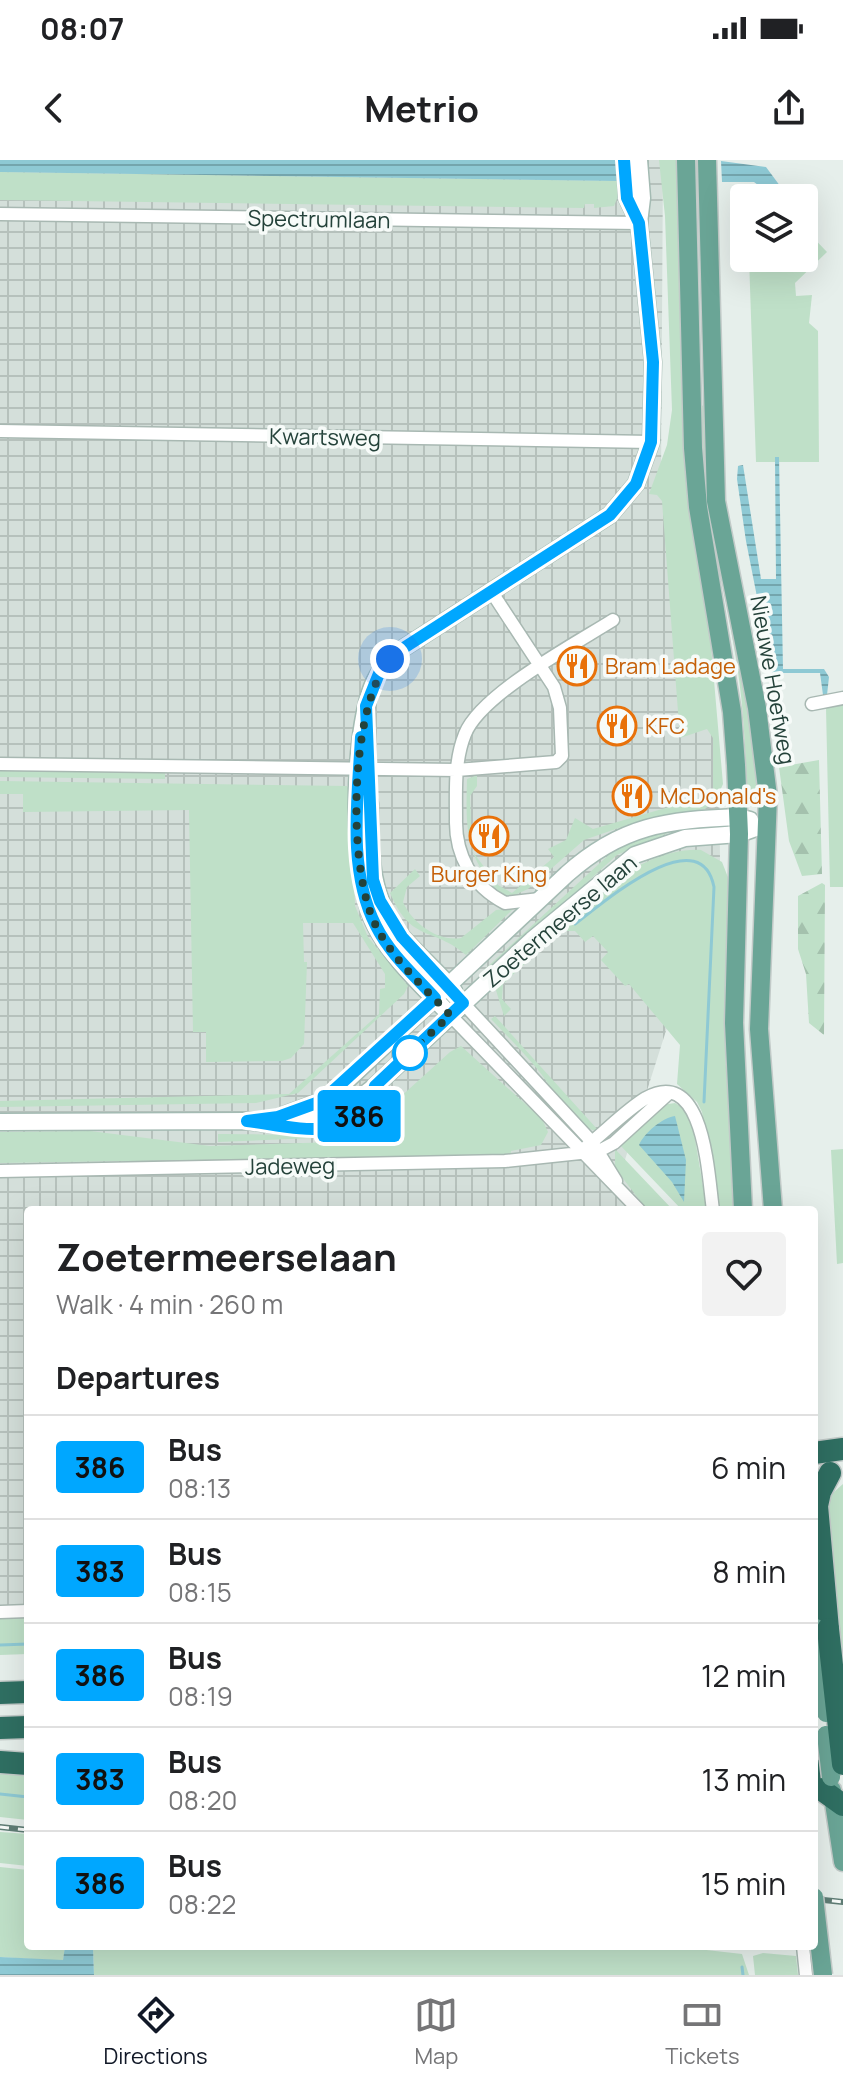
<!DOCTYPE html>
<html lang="en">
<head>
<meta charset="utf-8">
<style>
	:root { --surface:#fff; --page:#f2f2f2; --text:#202124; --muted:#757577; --line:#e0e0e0; --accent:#111827 }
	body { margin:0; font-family:Manrope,sans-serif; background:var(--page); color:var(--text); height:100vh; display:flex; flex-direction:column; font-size:30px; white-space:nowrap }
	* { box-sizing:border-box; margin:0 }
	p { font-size:26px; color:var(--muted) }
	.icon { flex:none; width:44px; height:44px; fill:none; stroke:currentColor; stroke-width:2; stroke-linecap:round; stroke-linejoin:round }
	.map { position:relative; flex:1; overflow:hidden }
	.details { position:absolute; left:24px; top:1046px; width:794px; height:744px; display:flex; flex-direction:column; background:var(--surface); border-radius:8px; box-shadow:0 8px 32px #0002 }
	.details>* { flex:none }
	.badge { padding:0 16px; border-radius:6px; font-size:28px; line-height:52px }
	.buttons { position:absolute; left:730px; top:24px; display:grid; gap:16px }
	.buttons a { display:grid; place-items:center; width:88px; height:88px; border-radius:8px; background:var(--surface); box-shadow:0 8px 32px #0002; font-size:40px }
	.you { position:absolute; width:40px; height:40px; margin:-20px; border:6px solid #fff; border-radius:50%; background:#1a73e8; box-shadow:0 0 0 12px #1a73e833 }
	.map>.badge { position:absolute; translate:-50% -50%; box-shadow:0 0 0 4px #fff }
	h2 { padding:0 32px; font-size:30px; line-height:72px }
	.round { display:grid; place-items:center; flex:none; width:84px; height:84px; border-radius:8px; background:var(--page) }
	.summary { display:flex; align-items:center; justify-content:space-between; height:136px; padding:0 32px }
	h1 { font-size:38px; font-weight:700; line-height:60px }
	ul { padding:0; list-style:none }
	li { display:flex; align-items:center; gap:24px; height:104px; padding:0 32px; border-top:2px solid var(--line) }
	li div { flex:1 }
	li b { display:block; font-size:30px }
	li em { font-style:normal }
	li .badge { min-width:88px; font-weight:700; text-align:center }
	.status { display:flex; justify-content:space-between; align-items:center; height:56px; padding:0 40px; background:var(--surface); direction:ltr }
	.status svg { height:22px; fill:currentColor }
	header { display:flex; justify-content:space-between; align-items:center; height:104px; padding:0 32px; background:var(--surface); font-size:36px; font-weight:700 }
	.dock { display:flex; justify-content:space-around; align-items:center; height:112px; border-top:2px solid var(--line); background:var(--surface); font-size:22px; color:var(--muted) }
	.dock a { display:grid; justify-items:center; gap:4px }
	.dock .active { color:var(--accent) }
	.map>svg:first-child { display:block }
	.industrial { fill:url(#industrial-grid) }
	.grass { fill:#bfe0c8 }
	.forest { fill:url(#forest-firs) }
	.water { fill:url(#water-rules) }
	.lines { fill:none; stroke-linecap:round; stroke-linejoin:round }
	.stream { stroke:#8ec9d4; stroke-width:3 }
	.street-casing { stroke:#a8b8b2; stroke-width:15 }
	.secondary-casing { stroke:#a4bbb3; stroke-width:19 }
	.primary-casing { stroke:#c2cac8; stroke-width:21 }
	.highway-casing { stroke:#c2cac8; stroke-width:25 }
	.street { stroke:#fff; stroke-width:12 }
	.secondary { stroke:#fff; stroke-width:16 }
	.primary { stroke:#6aa596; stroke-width:18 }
	.highway { stroke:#2f6f62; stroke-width:22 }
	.rail-casing { stroke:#5f7d75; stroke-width:6 }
	.rail { stroke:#f7fbf9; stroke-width:3; stroke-dasharray:9; stroke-linecap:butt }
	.primary-bridge-casing { stroke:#c2cac8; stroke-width:21; stroke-linecap:butt }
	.highway-bridge-casing { stroke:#c2cac8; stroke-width:25; stroke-linecap:butt }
	.primary-bridge { stroke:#6aa596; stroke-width:18 }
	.highway-bridge { stroke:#2f6f62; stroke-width:22 }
	.line-casing { stroke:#fff; stroke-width:18 }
	.line { stroke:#00a7ff; stroke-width:12 }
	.walk { stroke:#24423a; stroke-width:8; stroke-dasharray:0 14.4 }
	.stop-dot { fill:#fff; stroke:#00a7ff; stroke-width:4 }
	.labels { text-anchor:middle; stroke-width:7; stroke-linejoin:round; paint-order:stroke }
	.street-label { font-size:22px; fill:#24423a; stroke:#f7fbf9 }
	.food-label { font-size:22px; fill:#c56008; stroke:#f7fbf9; text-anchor:start }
</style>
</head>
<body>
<div class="status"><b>08:07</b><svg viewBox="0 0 49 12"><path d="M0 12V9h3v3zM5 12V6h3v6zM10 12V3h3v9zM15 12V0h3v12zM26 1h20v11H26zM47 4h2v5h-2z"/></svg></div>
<header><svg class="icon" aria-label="back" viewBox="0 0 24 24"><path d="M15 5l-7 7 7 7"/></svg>Metrio<svg class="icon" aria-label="share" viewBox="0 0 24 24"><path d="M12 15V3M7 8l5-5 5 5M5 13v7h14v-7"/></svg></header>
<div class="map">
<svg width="843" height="1815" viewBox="0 0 843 1815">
	<defs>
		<pattern id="industrial-grid" width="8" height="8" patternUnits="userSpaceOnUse" patternTransform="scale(2)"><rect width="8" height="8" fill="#d4dfda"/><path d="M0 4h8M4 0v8" fill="none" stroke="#b6c1bc"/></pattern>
		<pattern id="forest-firs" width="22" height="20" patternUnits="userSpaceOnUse" patternTransform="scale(2)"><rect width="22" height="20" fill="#bfe0c8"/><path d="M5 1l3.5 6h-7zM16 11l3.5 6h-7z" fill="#a4c1ad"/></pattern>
		<pattern id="water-rules" width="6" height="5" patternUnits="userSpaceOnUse" patternTransform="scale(2)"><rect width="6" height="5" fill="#8ec9d4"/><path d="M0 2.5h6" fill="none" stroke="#74a5ad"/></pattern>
	</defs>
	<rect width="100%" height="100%" fill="#e6efeb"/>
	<path class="industrial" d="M0,0H663L661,324L719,585L720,701L623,1006L660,1050H28V1462H0Z"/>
	<path class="grass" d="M659,0H678L686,320L709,463L723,624L716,640L705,649L636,662L584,680L528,729L508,738L491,728L493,725C464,693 466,659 467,619L477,615V626L470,636L472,691L498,725L512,733L554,697L548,689L566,680L575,658L593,669L707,636L713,630V578L707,569L680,578L662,341L657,335L649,334L667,285L672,250L665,56Z
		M0,12L618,21L620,31L614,46L594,48V44H585L584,48L0,40Z
		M804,68L827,92L795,123L796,136L812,135L809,163L818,171L819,302H779V298H775V302H756L749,98H804Z
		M706,245L761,636L756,648L747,645C746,596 744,547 736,499C722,414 703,332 700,246Z
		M837,543H843V727H830L826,548Z
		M0,610L165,612V619L0,617Z
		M0,621L347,626L351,634L355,746L368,777L408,826L404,834L298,933L256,943L0,947V941L289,934L379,854L380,829L385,828V814L353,763H303L304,802H307L304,884L291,898L282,901L206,902V872H193L189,650L23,652V634H0Z
		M723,664V667L668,673L617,695L487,813L484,810L614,690L654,672Z
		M701,690L722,702L729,720L725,890L734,1050H718L702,952L697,942L677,924L680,885L629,824L625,826L601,800L608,792L593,776L585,782L575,771H560L503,824L502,839L511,849L504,856L494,824C545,778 628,686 701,690Z
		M415,709L420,716L407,727L403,742C412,763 438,782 461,778L496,750L514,748L466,795C432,766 411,783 390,733Z
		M495,856L598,970L597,971C569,967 554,929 538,910C523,892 507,876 491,859Z
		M461,886L542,959L548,972L541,985L511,991V995L0,1003V972L90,971L210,986L336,982L366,968L450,892Z
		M675,943L685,949L692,961L707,1050H682L619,984L662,945Z
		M380,945L384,948L358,969L339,977L218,982V974C273,973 336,983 380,945Z
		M615,989L673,1050H647L615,1008Z
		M843,989V1103L837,1104L831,990Z
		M843,1324V1513L827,1338Z
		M28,1458V1494L0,1495V1459Z
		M0,1611L28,1613V1660L0,1657Z
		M0,1672L28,1674V1706L0,1703Z
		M0,1707L28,1710V1786H65L63,1801L0,1797Z
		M93,1786H671L742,1794L749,1815H94Z
		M763,1793L796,1796L798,1815H755L753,1796Z"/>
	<path class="forest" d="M819,600L822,714L802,716L789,681L779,607Z
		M822,723L825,725L824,875L809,863L806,814L798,789V736Z"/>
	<path class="water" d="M0,0H616L618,21L0,12Z
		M721,1L766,7L789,38H775L754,22H722Z
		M775,297H779L783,509H824L829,517L827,535H823L820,513H772L746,381L737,319L738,306L743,305L761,419H776Z
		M675,956L686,1000L684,1042L672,1022L639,985C645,972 662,958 675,956Z
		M65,1786H93L94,1815H0V1797L63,1800Z"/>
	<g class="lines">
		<path class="stream" d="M575,764C603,743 700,658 714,727L704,942
			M0,1485L28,1484
			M0,1634L28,1637
			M742,1807L743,1815"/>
		<g class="street-casing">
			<path id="street" d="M0,54L639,63
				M0,271L651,282
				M812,544L843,538
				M0,604L457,610L556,602L562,596L560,548L554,527L491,431
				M540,739L505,743C472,726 455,695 456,659C456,631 454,601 465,574C481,534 575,484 613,460
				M463,843L592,982L616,1021
				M450,855L639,1050
				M587,986C606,971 626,950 646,938C705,905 708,1017 713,1050
				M0,1011L505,1001L599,991L614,983L669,933
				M0,1452L28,1451
				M803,1786L806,1815"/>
		</g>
		<g class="secondary-casing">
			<path id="secondary" d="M625,0L627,38L639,63
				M370,643C370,692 369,739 403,778C419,796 438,812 454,831
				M450,855C425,828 393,800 376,767C350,717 352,579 372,527C378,511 389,500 402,489L610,355L636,324L651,282L653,202L639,63L642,38L639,0
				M284,955L322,941L338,929L567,714C622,665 667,660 738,657L750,660
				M0,962L247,961L279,965L330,953L353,943L375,926L532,780L635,695L685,678L739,674L767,664"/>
		</g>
		<g class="primary-casing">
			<path id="primary" d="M686,0L693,288L698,347L732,552L736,605L739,674L734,863L743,1050
				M707,0L716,341L757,548L768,636L759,869L773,1050
				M814,1447L816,1468
				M832,1630L843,1702"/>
		</g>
		<g class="highway-casing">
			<path id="highway" d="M814,1293L843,1289
				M828,1469L817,1346L820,1332L830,1313
				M0,1533L28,1532
				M0,1568L28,1567
				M0,1602L28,1604
				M814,1610L825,1632L843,1645"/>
		</g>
		<use href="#street" class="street"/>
		<use href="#secondary" class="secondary"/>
		<use href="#primary" class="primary"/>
		<use href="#highway" class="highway"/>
		<g class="rail-casing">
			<path id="rail" d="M0,1667L28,1670
				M814,1739L843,1742"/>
		</g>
		<use href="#rail" class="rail"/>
		<g class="primary-bridge-casing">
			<path id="primary-bridge" d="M816,1468L826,1553
				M826,1575L831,1617
				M814,1737L823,1815"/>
		</g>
		<g class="highway-bridge-casing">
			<path id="highway-bridge" d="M828,1469L843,1604"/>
		</g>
		<use href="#primary-bridge" class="primary-bridge"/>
		<use href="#highway-bridge" class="highway-bridge"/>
	</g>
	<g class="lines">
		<g class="line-casing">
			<path id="line" d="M361,577C358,637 347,710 376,766C390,794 414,815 435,838L322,941L278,957L247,961C294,967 358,987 375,926L463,843L402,777L380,741L373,720L366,546L380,511L402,489L610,355L636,324L651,282L653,202L639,63L627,38L624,0"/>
		</g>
		<use href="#line" class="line"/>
		<path class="walk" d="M390,499C349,548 347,710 376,766C393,800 425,828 450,855L410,893"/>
	</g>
	<defs>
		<g id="restaurant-ring" transform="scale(2)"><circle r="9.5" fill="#f7fbf9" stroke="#e8710a" stroke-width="1.5"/><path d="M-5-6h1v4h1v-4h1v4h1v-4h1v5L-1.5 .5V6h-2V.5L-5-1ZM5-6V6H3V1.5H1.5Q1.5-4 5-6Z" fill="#e8710a"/></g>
	</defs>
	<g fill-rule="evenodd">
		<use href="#restaurant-ring" x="577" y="506"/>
		<use href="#restaurant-ring" x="617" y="566"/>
		<use href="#restaurant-ring" x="632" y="636"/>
		<use href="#restaurant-ring" x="489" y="676"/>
	</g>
	<circle class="stop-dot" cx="410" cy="893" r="16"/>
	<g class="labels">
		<g class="street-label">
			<text transform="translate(319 59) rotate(1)" y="8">Spectrumlaan</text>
			<text transform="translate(325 277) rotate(1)" y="8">Kwartsweg</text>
			<text transform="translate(773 520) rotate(80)" y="8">Nieuwe Hoefweg</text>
			<text transform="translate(560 761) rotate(-40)" y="8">Zoetermeerse laan</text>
			<text transform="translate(290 1006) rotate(-1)" y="8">Jadeweg</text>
		</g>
		<g class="food-label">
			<text x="605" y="514">Bram Ladage</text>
			<text x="645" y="574">KFC</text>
			<text x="660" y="644">McDonald's</text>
			<text x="489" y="722" text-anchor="middle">Burger King</text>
		</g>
	</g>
</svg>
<div class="buttons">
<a><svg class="icon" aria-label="layers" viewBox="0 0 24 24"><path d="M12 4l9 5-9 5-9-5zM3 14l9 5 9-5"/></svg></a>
</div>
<div class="you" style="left:390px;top:499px"></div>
<b class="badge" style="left:359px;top:956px;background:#00a7ff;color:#111">386</b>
<section class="details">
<div class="summary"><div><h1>Zoetermeerselaan</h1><p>Walk · 4 min · 260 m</p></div><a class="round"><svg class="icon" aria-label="heart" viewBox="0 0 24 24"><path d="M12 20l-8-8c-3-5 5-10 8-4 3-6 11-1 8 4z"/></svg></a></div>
<h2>Departures</h2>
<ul>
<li><span class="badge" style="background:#00a7ff;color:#111">386</span><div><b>Bus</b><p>08:13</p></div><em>6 min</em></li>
<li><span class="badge" style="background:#00a7ff;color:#111">383</span><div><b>Bus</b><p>08:15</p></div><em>8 min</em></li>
<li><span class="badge" style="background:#00a7ff;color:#111">386</span><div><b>Bus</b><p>08:19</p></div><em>12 min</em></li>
<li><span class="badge" style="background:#00a7ff;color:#111">383</span><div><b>Bus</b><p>08:20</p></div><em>13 min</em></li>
<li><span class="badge" style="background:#00a7ff;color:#111">386</span><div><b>Bus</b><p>08:22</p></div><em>15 min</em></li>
</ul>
</section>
</div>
<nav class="dock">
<a class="active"><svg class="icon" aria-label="directions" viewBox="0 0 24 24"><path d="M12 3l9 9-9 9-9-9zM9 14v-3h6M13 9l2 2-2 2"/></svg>Directions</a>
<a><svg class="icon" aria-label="map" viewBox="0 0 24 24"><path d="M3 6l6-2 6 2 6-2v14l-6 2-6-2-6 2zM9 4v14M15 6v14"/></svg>Map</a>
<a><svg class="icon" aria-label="tickets" viewBox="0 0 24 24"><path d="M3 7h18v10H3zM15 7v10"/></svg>Tickets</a>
</nav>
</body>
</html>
